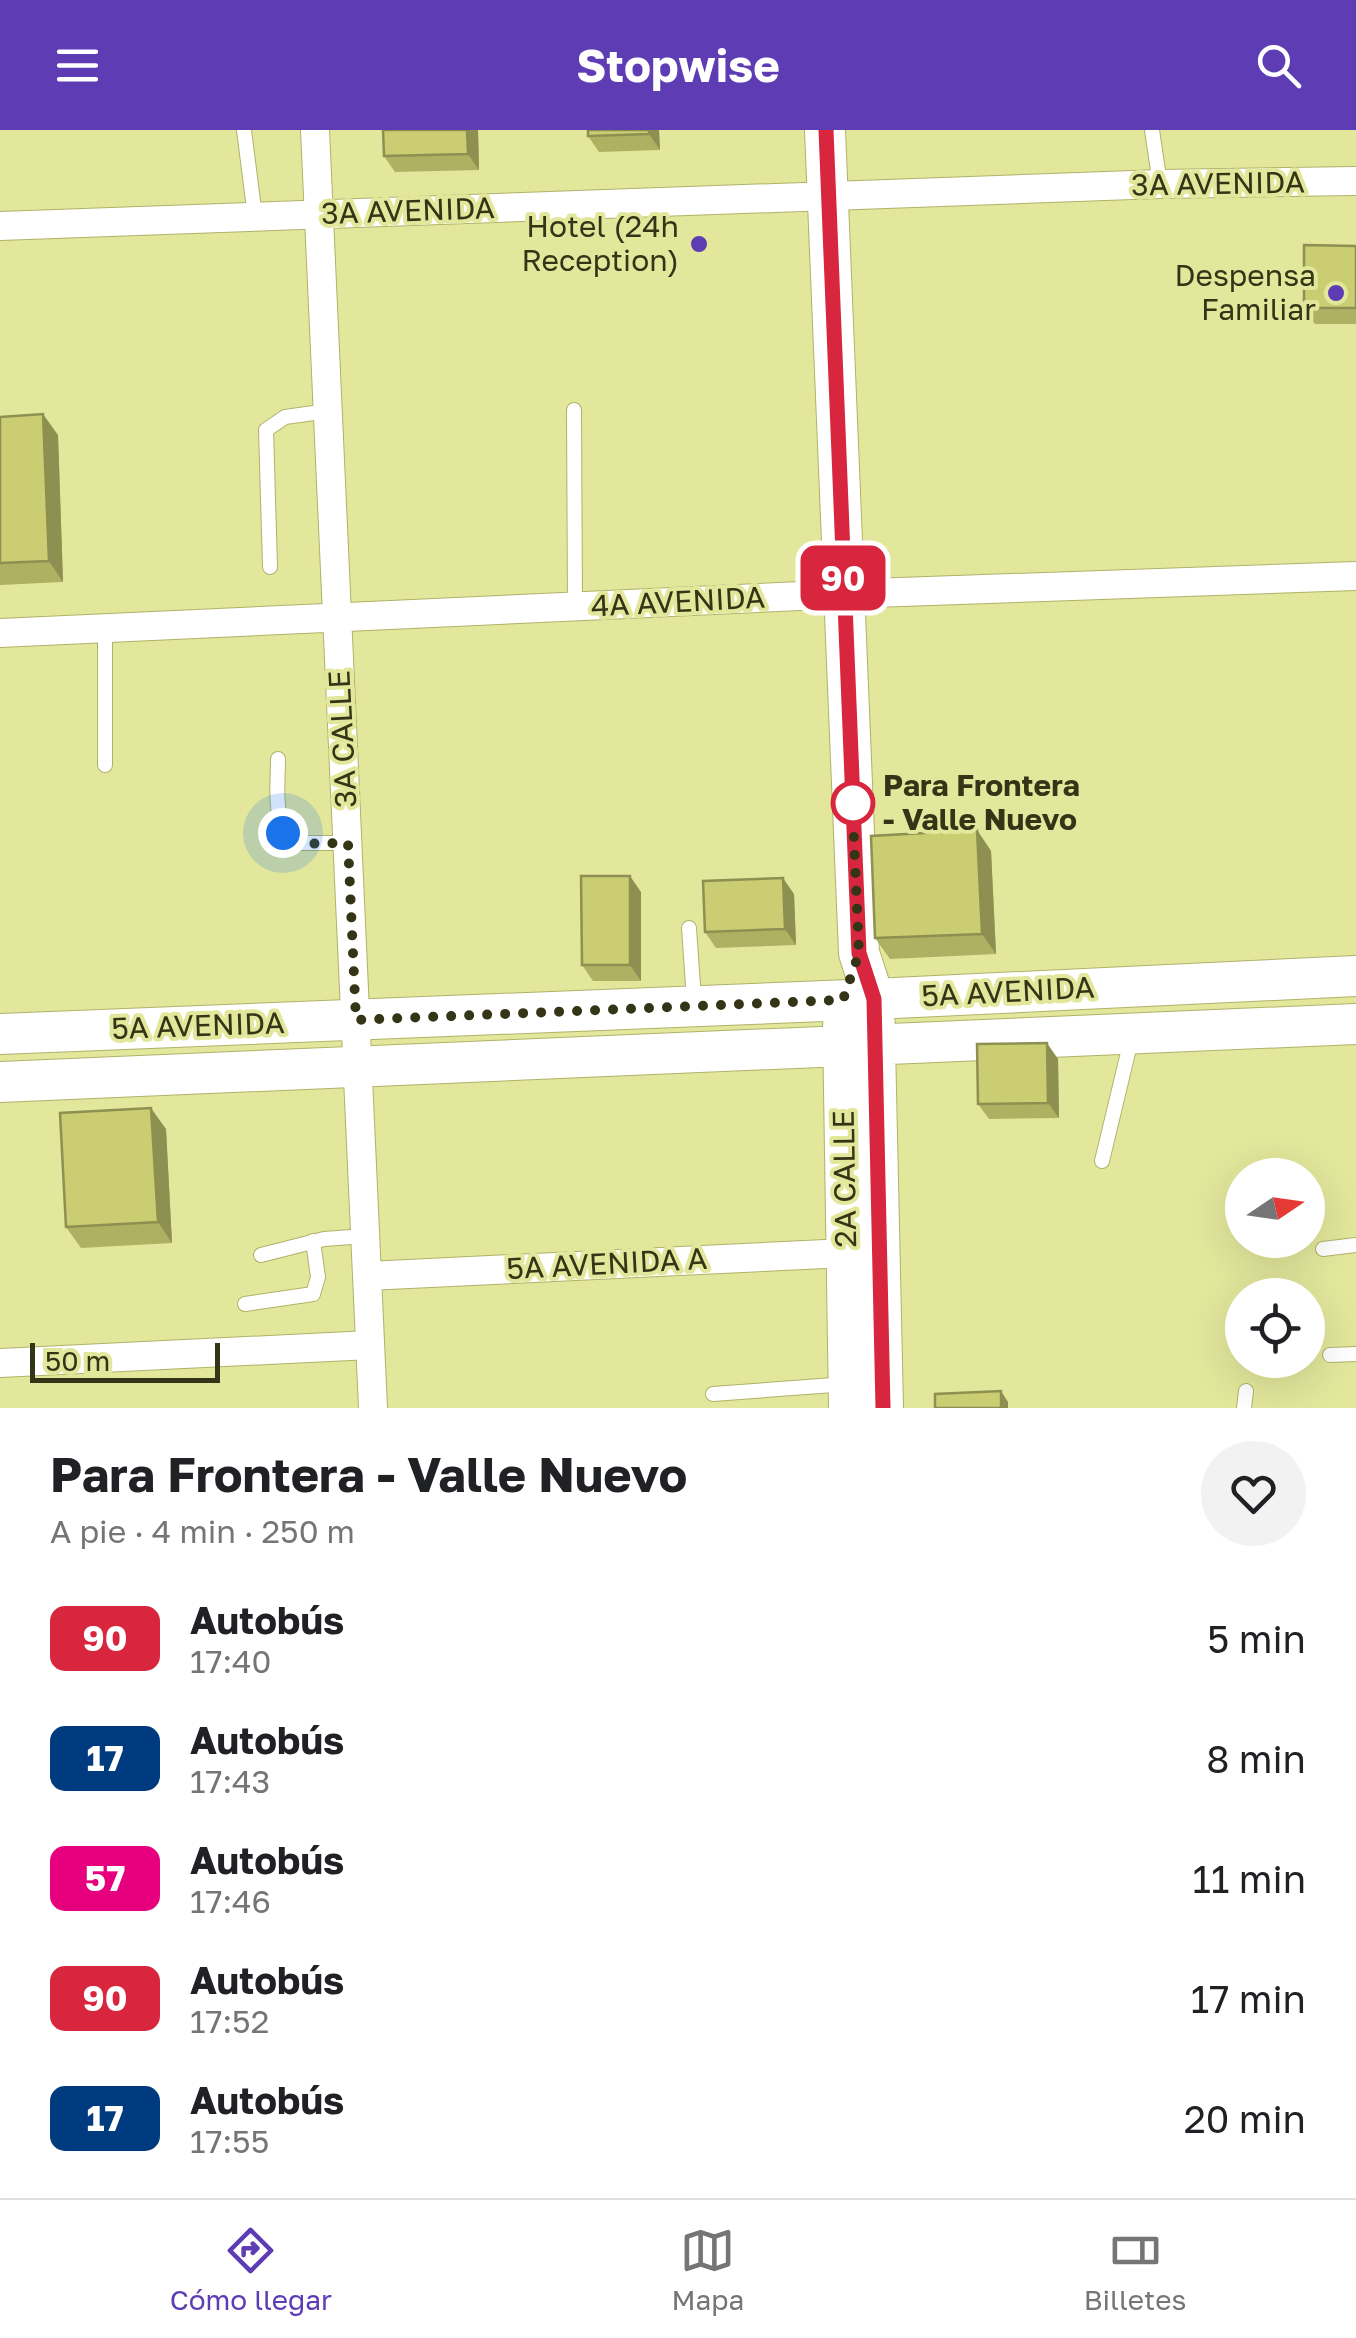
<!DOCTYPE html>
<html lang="es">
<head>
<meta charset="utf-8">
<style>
	:root { --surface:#fff; --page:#f2f2f2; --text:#202124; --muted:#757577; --line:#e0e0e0; --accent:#5d3cb4 }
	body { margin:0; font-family:"Golos Text",sans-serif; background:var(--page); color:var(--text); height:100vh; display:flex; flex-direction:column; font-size:38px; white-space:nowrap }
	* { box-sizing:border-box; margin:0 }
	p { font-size:32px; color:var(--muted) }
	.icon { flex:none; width:55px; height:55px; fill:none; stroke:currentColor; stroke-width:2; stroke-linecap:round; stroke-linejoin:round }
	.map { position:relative; height:1278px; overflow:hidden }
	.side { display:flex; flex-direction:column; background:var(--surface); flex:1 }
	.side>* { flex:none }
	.badge { padding:0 20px; border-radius:15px; font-size:35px; line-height:65px }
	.needle { width:65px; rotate:77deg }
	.buttons { position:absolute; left:1225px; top:1028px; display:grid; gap:20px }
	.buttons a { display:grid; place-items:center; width:100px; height:100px; border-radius:50%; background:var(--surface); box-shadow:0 10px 40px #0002; font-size:50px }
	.scale { position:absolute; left:30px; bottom:25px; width:190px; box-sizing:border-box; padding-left:10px; border:5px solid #343516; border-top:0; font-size:28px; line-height:35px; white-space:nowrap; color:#343516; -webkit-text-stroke:8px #e3e79c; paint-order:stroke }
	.you { position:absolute; width:50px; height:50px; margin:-25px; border:8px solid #fff; border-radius:50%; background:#1a73e8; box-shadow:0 0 0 15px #1a73e833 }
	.map>.badge { position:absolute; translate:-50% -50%; box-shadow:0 0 0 5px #fff }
	.round { display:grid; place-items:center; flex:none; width:105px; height:105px; border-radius:52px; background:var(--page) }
	.head { display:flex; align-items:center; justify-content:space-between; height:170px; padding:0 50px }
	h1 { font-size:48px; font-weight:700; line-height:75px }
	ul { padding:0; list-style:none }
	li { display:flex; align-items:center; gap:30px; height:120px; padding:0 50px }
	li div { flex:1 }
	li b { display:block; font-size:38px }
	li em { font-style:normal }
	li .badge { min-width:110px; font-weight:700; text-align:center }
	header { display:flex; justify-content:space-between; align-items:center; height:130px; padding:0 50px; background:var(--accent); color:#fff; font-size:45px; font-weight:700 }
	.dock { display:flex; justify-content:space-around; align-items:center; height:140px; border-top:2px solid var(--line); background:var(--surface); font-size:28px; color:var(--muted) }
	.dock a { display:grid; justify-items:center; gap:5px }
	.dock .active { color:var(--accent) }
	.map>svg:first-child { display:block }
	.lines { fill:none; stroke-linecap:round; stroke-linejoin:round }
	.lane-casing { stroke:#b0b269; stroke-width:16 }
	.street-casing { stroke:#b0b269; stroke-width:30 }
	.secondary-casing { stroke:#b0b269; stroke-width:42 }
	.lane { stroke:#fff; stroke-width:14 }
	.street { stroke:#fff; stroke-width:28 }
	.secondary { stroke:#fff; stroke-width:40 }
	.wall { fill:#aeb062 }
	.shaded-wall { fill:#8d9050 }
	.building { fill:#cacd72; stroke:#8d9050; stroke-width:2.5 }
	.line-casing { stroke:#fff; stroke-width:22 }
	.line { stroke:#d7263d; stroke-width:15 }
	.walk { stroke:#343516; stroke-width:10; stroke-dasharray:0 18 }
	.poi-dot { fill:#5d3cb4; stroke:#e3e79c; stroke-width:4 }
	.stop-dot { fill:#fff; stroke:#d7263d; stroke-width:5 }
	.labels { text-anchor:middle; stroke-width:8; stroke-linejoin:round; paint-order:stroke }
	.street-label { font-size:30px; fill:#343516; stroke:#e3e79c }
	.poi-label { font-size:30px; fill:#343516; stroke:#e3e79c; text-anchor:end }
	.stop-label { font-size:30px; font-weight:bold; fill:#343516; stroke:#e3e79c; text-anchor:start }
</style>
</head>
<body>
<header><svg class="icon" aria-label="menu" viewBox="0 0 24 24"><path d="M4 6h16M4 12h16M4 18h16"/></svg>Stopwise<svg class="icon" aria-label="search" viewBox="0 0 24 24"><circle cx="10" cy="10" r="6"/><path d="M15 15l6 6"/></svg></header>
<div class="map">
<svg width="1356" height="1278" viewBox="0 0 1356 1278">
	<rect width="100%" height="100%" fill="#e3e79c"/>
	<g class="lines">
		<g class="lane-casing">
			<path id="lane" d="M244,0L255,87
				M1152,0L1160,54
				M574,280L575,476
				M270,437L266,300L285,287L328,281
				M278,629C278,659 272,691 294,713H348
				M105,635V498
				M689,798L694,870
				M1102,1031L1132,906
				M1323,1119L1356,1115
				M261,1125L324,1109L365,1106
				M245,1174L313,1164L318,1147L313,1111
				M1330,1225L1356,1224
				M713,1264L847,1254
				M1244,1278L1246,1261"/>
		</g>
		<g class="street-casing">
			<path id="street" d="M315,0L373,1278
				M0,96L1160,54L1356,51
				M0,503L844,464L1356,446
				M367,1146L846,1123
				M0,1233L370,1215"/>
		</g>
		<g class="secondary-casing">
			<path id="secondary" d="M825,0L859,823L874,869L883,1278
				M843,895L849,1278
				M0,904L874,869L1356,846
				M0,952L1356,894"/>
		</g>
		<use href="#lane" class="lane"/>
		<use href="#street" class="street"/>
		<use href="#secondary" class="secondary"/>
	</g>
	<path class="wall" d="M478,0L479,40L395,42L384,26Z
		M588,0H659L660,20L599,22L588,6Z
		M1356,116V194H1315L1304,178Z
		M0,287L58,305L63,452L0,455Z
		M977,700L991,721L996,824L890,829L875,808Z
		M641,762V851H593L582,835Z
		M794,764L796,815L716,818L705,802Z
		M1058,929L1059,988L989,989L978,974Z
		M166,999L172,1113L81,1118L66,1097Z"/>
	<path class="shaded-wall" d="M467,0H478L479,40L468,24Z
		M649,0H659L660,20L649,4Z
		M43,284L58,305L63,452L49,431Z
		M977,700L991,721L996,824L982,804Z
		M630,746L641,762V851L630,835Z
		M783,748L794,764L796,815L785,799Z
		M1047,913L1058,929L1059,988L1048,973Z
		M151,978L166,999L172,1113L158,1092Z
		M1001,1261L1008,1272V1278H1001Z"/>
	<path class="building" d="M383,0H467L468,24L384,26Z
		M588,0H649V4L588,6Z
		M1304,115L1356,116V178H1304Z
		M43,284L49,431L0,433V287Z
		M977,700L982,804L875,808L871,706Z
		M581,746H630V835H582Z
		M783,748L785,799L705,802L703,751Z
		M1047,913L1048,973L978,974L977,914Z
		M151,978L158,1092L66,1097L60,983Z
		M1001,1261V1278H935V1264Z"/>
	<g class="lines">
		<g class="line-casing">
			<path id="line" d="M826,0L859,823L874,869L883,1278"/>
		</g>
		<use href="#line" class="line"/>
		<path class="walk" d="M283,703L294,714L348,713L356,890L843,870L859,823L852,664L853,673"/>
	</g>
	<g class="poi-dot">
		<circle cx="699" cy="114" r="10"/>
		<circle cx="1336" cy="163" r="10"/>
	</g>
	<circle class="stop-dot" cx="853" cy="673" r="20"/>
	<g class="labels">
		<g class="street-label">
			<text transform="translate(1218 54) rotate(-1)" y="10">3A AVENIDA</text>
			<text transform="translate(408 81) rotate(-2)" y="10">3A AVENIDA</text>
			<text transform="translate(678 472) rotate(-3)" y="10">4A AVENIDA</text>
			<text transform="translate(343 609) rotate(-93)" y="10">3A CALLE</text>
			<text transform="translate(1008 862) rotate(-3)" y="10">5A AVENIDA</text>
			<text transform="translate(198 896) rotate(-2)" y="10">5A AVENIDA</text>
			<text transform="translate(845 1049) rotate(-91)" y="10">2A CALLE</text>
			<text transform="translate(607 1134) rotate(-3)" y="10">5A AVENIDA A</text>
		</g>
		<g class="poi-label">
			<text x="679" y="107">Hotel (24h<tspan x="679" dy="34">Reception)</tspan></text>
			<text x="1316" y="156">Despensa<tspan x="1316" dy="34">Familiar</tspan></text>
		</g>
		<g class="stop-label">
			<text x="883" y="666">Para Frontera<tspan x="883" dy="34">- Valle Nuevo</tspan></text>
		</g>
	</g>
</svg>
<div class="buttons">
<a><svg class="needle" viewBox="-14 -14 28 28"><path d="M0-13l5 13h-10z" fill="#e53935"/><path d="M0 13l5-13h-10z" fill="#757577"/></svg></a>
<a><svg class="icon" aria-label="locate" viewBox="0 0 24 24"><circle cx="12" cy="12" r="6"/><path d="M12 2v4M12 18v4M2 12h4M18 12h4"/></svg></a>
</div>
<div class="scale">50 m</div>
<div class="you" style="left:283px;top:703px"></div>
<b class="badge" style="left:843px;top:448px;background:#d7263d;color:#fff">90</b>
</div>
<section class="side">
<div class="head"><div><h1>Para Frontera - Valle Nuevo</h1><p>A pie · 4 min · 250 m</p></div><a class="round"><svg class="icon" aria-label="heart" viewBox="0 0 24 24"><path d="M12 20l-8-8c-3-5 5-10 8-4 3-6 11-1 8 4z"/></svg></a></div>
<ul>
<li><span class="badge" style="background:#d7263d;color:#fff">90</span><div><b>Autobús</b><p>17:40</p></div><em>5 min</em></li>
<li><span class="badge" style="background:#003b80;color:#fff">17</span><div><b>Autobús</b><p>17:43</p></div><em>8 min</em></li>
<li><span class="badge" style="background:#e6007e;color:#fff">57</span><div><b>Autobús</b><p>17:46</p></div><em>11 min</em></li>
<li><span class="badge" style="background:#d7263d;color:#fff">90</span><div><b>Autobús</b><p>17:52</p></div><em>17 min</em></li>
<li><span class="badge" style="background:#003b80;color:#fff">17</span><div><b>Autobús</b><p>17:55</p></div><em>20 min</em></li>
</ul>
</section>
<nav class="dock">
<a class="active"><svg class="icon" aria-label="directions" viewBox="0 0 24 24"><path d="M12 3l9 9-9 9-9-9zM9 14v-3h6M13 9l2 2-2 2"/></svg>Cómo llegar</a>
<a><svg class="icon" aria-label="map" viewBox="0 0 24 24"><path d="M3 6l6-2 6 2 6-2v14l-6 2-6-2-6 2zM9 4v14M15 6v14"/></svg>Mapa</a>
<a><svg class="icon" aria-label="tickets" viewBox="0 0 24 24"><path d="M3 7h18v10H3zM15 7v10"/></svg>Billetes</a>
</nav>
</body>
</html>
